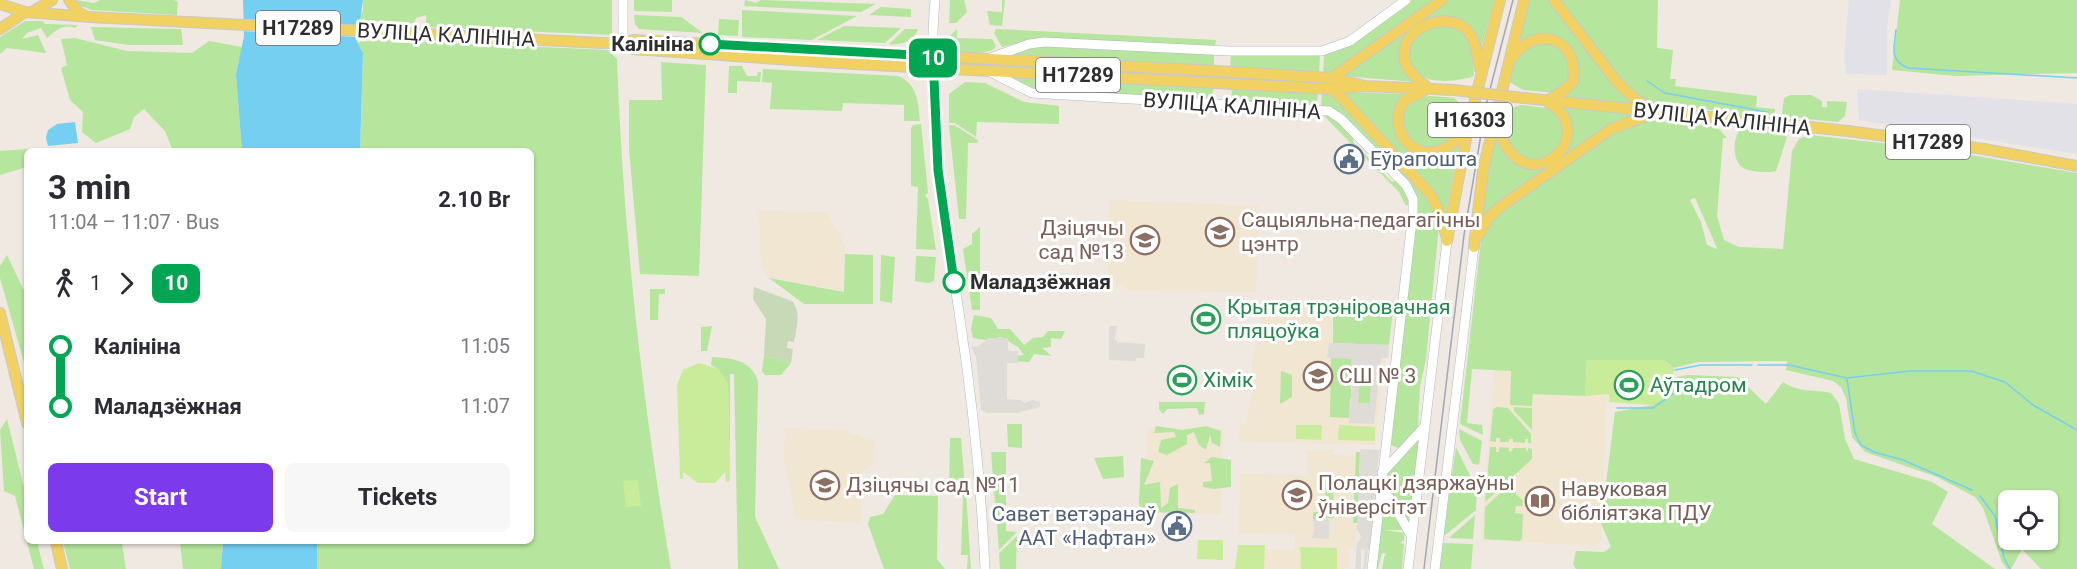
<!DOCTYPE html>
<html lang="en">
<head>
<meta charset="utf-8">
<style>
	:root { --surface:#fff; --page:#f7f7f7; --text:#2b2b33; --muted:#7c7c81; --accent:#7c3aed }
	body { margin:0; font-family:Roboto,sans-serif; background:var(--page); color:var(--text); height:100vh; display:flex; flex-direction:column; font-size:22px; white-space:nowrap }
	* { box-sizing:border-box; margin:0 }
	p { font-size:20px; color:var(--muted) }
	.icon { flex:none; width:33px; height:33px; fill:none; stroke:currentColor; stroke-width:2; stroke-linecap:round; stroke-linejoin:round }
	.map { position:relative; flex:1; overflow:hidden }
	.sheet { position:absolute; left:24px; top:148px; width:510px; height:396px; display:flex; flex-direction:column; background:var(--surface); border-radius:9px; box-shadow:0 2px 4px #0004 }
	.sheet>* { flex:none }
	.badge { padding:0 12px; border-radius:9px; font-size:21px; line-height:39px }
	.fabs { position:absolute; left:1998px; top:490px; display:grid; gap:12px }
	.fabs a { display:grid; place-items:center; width:60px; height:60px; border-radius:9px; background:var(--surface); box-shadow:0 2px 4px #0004; font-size:30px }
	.map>.badge { position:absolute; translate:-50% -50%; box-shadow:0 0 0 3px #fff }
	.legs { display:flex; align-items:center; gap:9px; height:66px; padding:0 24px; font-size:20px }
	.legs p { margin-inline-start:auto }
	.summary { display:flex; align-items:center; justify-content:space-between; height:102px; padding:0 24px }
	h1 { font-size:33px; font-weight:700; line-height:45px }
	.button { display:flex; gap:12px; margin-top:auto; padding:12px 24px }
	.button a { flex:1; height:69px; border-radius:9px; background:var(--accent); color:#fff; font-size:24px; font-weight:700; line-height:69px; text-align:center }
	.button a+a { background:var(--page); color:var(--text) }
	ul { padding:0 24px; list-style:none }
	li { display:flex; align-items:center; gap:21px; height:60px; font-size:22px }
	li i { display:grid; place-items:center; width:9px; height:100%; margin:0 8px; background:currentColor }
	li i::after { content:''; width:15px; height:15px; margin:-8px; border:4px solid; border-radius:50%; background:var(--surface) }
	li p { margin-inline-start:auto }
	li:first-child i { background:linear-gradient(#0000 50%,currentColor 0) }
	li:last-child i { background:linear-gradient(currentColor 50%,#0000 0) }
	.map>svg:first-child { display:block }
	.industrial { fill:#e3e1e8 }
	.education { fill:#f0e6d1 }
	.green { fill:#b6e59e; fill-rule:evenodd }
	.cemetery { fill:#c8d9b8 }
	.pitch { fill:#c9ec9a }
	.plaza { fill:#dfdcd8; fill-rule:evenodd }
	.water { fill:#75cff0 }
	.pier { fill:#efe9e1 }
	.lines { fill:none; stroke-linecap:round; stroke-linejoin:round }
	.stream { stroke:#75cff0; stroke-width:1.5 }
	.secondary-casing { stroke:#b4b7c1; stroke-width:10 }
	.primary-casing { stroke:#c9c9c9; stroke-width:12 }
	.secondary { stroke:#fff; stroke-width:9 }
	.primary { stroke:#f2d163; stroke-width:10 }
	.tram { stroke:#a3a6b8; stroke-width:1.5 }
	.primary-bridge-casing { stroke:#c9c9c9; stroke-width:12; stroke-linecap:butt }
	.primary-bridge { stroke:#f2d163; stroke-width:10 }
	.line-1-casing { stroke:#fff; stroke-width:14 }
	.line-1 { stroke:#00a651; stroke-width:9 }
	.stop-1-dot { fill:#fff; stroke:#00a651; stroke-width:3 }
	.labels { text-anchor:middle; stroke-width:6; stroke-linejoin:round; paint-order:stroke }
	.shield { fill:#fff; stroke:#6d6d6d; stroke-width:1.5 }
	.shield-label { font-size:20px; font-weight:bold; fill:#2e2e2e }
	.street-label { font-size:21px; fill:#2e2e2e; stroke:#fff }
	.stop-label { font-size:21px; font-weight:bold; fill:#2e2e2e; stroke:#fff; text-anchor:end }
	.service-label { font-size:21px; fill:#4e5e75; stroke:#fff; text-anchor:start }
	.education-label { font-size:21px; fill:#785e54; stroke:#fff; text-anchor:start }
	.leisure-label { font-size:21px; fill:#27864d; stroke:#fff; text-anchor:start }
</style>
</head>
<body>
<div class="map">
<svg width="2077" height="569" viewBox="0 0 2077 569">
	<rect width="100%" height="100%" fill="#efe9e1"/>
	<path class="industrial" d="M1849,0H1891L1887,26V75L1846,74L1844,56Z
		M1857,89L2077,104V154L1859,120Z"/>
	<path class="education" d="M1109,200L1259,206L1256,292L1130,291L1108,278Z
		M759,211L827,212L845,245L844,291L768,277L761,267Z
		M1260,303L1330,304L1333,343L1387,345L1375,445L1239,442L1240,424H1246L1250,396H1252V359L1260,328Z
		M1494,367L1674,368L1653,405L1606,402L1602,540L1596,546L1481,540Z
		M785,428L844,430L875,442L876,462L861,474V523L794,519L792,497L784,463Z
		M1147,428H1223L1221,514L1146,513Z
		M1307,450H1333V455L1356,456L1352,523L1357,524L1356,549H1349L1350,569H1235L1238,545H1265V549L1295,550V534L1239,533L1240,473L1306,475Z"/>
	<path class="green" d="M76,0L94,3L100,0H174L178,2L177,15L92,10L81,6Z
		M363,0H612V35L426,27V15L416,18L414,23L358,20L363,10Z
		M634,0H672V12L634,11Z
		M745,0L756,3L761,0L876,4L861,12L744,6Z
		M950,0H964L967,12L956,23H949Z
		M1002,0H1005L1002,26L990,25L987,11L1002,12Z
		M1412,0H1438L1332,75L1323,74L1324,55L1353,44Z
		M1447,0H1494L1479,57L1470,29L1432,19L1401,50L1416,82L1342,76Z
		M1528,0H1550L1638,106L1564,98L1575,84L1560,39L1515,47Z
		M1557,0H1658L1657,48L1673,50L1670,79H1676L1675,86L1757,96L1756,107L1775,109V112L1767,117L1648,102L1628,90Z
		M1900,0H2077V73L1955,76L1892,70Z
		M881,7L911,9V17L869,15Z
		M742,10L857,16L812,40L742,37Z
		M634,15L681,17L703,33L639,29L635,24Z
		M719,19L739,20L738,36L718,35Z
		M25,21H43L45,24L78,25L75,28C63,23 55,31 47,38L41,28L27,33L22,39L38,35L46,53L7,48L0,54V37Z
		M1433,25L1457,26L1471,43L1474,76C1454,83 1411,87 1408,56C1408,50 1410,42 1414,38C1419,33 1427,29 1433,25Z
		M844,26L901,28L885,43L817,40Z
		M91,27L181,29L183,45H128L95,40Z
		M905,29H918C913,42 902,45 889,44Z
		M957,29V38L992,39L996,46L994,49C984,55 960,54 950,48V36Z
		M996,29L1216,40L1215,46L1028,41L1002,47L994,33Z
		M75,38L127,51L192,53L209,41L242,47L236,73L242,151H173L165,131L144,109L134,117L130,129L96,143L82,132L83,112L70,100L61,68L67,65L61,39Z
		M384,40L608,50L617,59C623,230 642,401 671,569H317V542H531V152L360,151L363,53L357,42Z
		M1537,42L1558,44L1570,59L1569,81L1554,93L1523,90L1508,81L1513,60Z
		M1044,45L1214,54V68L1013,56L1014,52Z
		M741,51L915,60V63L741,54Z
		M1231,53L1320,56L1319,74L1230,69Z
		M949,61L1141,71V75L949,65Z
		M661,62L706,65L699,276L640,274L629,149V100H662Z
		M729,66H742L747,76H757L758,72H761L760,82L737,81V93H728Z
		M763,69L898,76C918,84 918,102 920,121H904V105L843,103L842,111L770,109L772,83L762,82Z
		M1013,77L1213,87V102L1032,90Z
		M965,82L985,83L1024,102L1059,106V124L977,122L976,137L955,123H949V94Z
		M1232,88L1318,92L1317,107L1231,102Z
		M1322,92L1340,101L1429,197L1439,226L1426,359L1420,387L1418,429L1404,446L1398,448L1391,445L1416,212L1407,183L1321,107Z
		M1340,92L1408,94L1396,108L1412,151L1459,142L1445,219Z
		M1790,95H1811L1822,101V107H1827V101L1847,102L1845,116L1838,122L1785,117L1782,113L1784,98Z
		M1432,96L1454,98L1467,110C1460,137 1451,143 1425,149L1406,138L1401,110L1415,97Z
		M1521,105L1547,108L1564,119L1562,145L1541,161L1518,158L1501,126L1502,111Z
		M1563,107L1637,115L1480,222L1495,134C1505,159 1517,170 1544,166C1561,146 1581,134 1563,107Z
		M1321,113L1334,117L1354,136L1353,142L1392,182L1398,180L1410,194L1409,204L1406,206L1399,192Z
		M1649,120L1717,127L1727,138H1723L1717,216L1724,240L1739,247L1783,249L1792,151L1799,139L1809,135L1936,149L2077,173V569H2041L2022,549L2011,569H2007L2002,562L1983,508L1975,497L1937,477L1865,452L1852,437L1846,398L1841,387L1833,381L1786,370L1787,361L1698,362L1674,368L1664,360H1587L1585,396L1533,394L1532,406L1510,405L1511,371L1472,369L1467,423L1482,425L1483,435L1460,424L1482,232L1491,219L1613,132ZM1695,198L1717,248V249L1707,245L1701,222L1690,200ZM2008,501H2048V540H2008Z
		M921,124L928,193L925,195L928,199L936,250L916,249L918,187L911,186V128L913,125Z
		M949,125H954L978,140V143H968L966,219H959Z
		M1741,129L1781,133L1787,137L1776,171C1769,173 1750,172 1743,168C1732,161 1732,138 1741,129Z
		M42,148L43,151L27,152V167L0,175V151Z
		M980,227V310H972L963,249L972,244V234Z
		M845,254L873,255V304H804L769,278L844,292Z
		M7,255L27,297V373L0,278V266Z
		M881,255L895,257L892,303L880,301Z
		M916,256L936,257L934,281L928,283L915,281Z
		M650,289H665V294H659L658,320H650Z
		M1385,301H1394L1389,345L1333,343V314H1384Z
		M974,315L991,318L998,329H1010L1024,345L1033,338L1043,337L1048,331H1065L1061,339L1051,338V347L1042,348L1052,356L1034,354L1029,362L1010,361L1012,356L1024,355L1018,347L1001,337L986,340L973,338L971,329Z
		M712,326L707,351H701V327Z
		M764,356L791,363L781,375H765L762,371Z
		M712,357C732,358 751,360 758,381L755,517L779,569H738L734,374H730V479L728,384L718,369L711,365Z
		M1331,358H1351V374L1353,375V382H1350L1352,398H1350L1349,418L1330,417Z
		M1360,368H1372L1370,403H1358Z
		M1281,371L1292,375V397L1280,404Z
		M1687,375L1738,377L1766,404L1783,382C1800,393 1812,389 1831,393L1839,404L1845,439L1854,459L1932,482L1948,492L1932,524L1995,569H1576L1573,564L1576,551L1604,552L1611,547L1601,523L1615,412L1653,405L1671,392L1672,378Z
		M1159,402H1205L1204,414L1199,415L1197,408L1167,409L1163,414L1159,409Z
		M1496,407L1508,408L1531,434V443H1528V439H1525V443L1513,442V439H1509V442H1500V438H1496V442L1490,441L1493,410Z
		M1514,407L1532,408V430L1514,411Z
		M7,419L27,500V542H37L44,569H34L15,496L4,491L0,430Z
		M1007,424H1022V448L1008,447Z
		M1156,426L1182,430L1206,426L1221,431L1220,447L1212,443L1210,435L1206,450L1199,445L1194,432L1187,435V444L1167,455L1158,452L1161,440L1176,437L1174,432L1154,433Z
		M1459,429L1482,441L1479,465L1473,464L1460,440Z
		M950,438H961L965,488H949Z
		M1420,438L1409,524L1383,482L1384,475Z
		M1456,447L1477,490L1476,510L1443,537Z
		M1490,447H1496V452H1499V447L1509,448V452L1512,451L1513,448H1525L1528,452V448L1532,449V459L1485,502Z
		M991,452H1006V531L1017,532L999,550Z
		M1356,452H1360L1358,523H1353Z
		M1123,456L1124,477L1103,479L1094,458Z
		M1212,457L1231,460V487L1215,489L1203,487V482L1212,481L1210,463H1204Z
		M1141,458L1154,461L1144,485L1160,482L1161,508L1168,503L1170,488L1178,484V508L1195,510V513L1142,512L1139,503Z
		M1516,479V494L1523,501L1522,506H1516L1515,513L1523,514L1522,538L1520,541L1484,539L1485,507Z
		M1333,482L1334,518L1313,519V512H1325L1326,483Z
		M951,493H966L971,569H967L968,555H961L963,495Z
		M895,495L938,496L937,559L945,569H884L868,524L870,517L883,514Z
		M1389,513L1394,515L1404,530H1385L1404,533V540L1400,543L1404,544L1402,569H1382L1384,557L1387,554L1384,555L1386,553H1382L1378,569H1373L1381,517Z
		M1475,515L1473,539L1449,538Z
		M1017,536L1016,569H1000L999,553Z
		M63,542H118L122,544L126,569H70Z
		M180,542H223L221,569H183Z
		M1442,543L1473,544L1471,569H1439Z"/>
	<path class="cemetery" d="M754,287L792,301C802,313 796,328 794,342L788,341L787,348L793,349L791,363L764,356L766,319L753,299Z"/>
	<path class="pitch" d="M1587,360H1664L1674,368L1671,392L1653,405L1610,402L1609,394L1585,396Z
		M699,363L718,369L728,384L730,482H726L725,472L715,483H698L683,472V479H680L677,385L683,370Z
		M1296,425H1322L1321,440L1296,439Z
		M1339,425L1375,427V441L1338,440Z
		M638,480L641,506L626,507L623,481Z
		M1198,540H1223V560L1197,559Z
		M1238,545H1265L1264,569H1235Z
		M1300,547L1337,548V569H1301Z"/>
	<path class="plaza" d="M1109,326H1117L1114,342L1116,339L1117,342L1145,344L1144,358H1136V361L1109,360Z
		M988,338H1008V351H1018V363H1007V399L1020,400L1025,403L1032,400L1040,402V407L1017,413H987L981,410L976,357L971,347L979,346Z
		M1329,343L1389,345L1388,358H1381L1374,424L1349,423L1353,375H1351V359L1327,358ZM1360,368L1372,369L1370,403H1358Z
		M1360,449L1379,450L1371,551L1368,550L1366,569H1363L1365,550L1361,549V569H1355L1357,544L1361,537L1357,529Z
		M1313,519H1329V539L1312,538L1314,532Z"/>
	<path class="water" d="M243,0H363L357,42L363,53L360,151H242L236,74L244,36Z
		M75,122L78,143L48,146L46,138L48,130L57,124Z
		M223,542H317V569H221Z"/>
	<path class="pier" d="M242,19L361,25L360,37L241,31Z"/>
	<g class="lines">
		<path class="stream" d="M1896,30C1894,48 1889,60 1908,68L2077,78
			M1647,81L1665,93L1767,112
			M1758,365H1789L1847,378L1910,371H1971L2005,382L2033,405L2077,430
			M1675,370L1701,365H1752
			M1847,379L1855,433L1861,445L1874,452L1903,460L1972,490
			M1617,408H1653L1673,394
			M1980,496L1995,516L2004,558L2010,569"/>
		<g class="secondary-casing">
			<path id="secondary" d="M935,0C926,105 943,208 959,312C972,397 981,483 985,569
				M623,43V0
				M990,58L1029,44L1044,42L1229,51H1322L1350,41L1406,0
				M990,72L1032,93L1329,111L1341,119L1406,185L1413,199V212L1372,569
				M1382,473L1425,426
				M1381,484L1411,535
				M1408,569L1447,241
				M1435,569L1474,247"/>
		</g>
		<g class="primary-casing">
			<path id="primary" d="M69,0L79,13L84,15
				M1554,0L1617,82L1636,100L1653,110
				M0,4L25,12L90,17L601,43H623L634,40L1216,71L1332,78L1365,86
				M32,12L52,0
				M0,29L25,12
				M623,43L633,49L836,63L1331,89L1365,86L1454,90
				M1511,59C1535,23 1580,37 1573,82L1562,92L1547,101
				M1332,78L1442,0
				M1331,89L1343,99L1431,195L1439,211L1446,235
				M1429,89C1420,81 1408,73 1405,61C1397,29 1446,9 1467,30C1476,40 1477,56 1480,69
				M1424,91L1404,101C1388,125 1408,159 1438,151C1450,148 1459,137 1468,128
				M1514,97L1848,131L1984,149L2077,166
				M1496,119C1517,213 1606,137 1549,103
				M1478,236L1489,217L1500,207L1611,129L1651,114
				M1447,241L1468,128L1500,0
				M1474,247L1483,170L1524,0
				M0,313L27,423
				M56,542L62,569"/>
		</g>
		<use href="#secondary" class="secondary"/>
		<use href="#primary" class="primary"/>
		<path class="tram" d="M1424,569L1464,235L1486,105L1513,0"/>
		<g class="primary-bridge-casing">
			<path id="primary-bridge" d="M1454,90L1514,97"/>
		</g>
		<use href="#primary-bridge" class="primary-bridge"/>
	</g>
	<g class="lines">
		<g class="line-1-casing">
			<path id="line-1" d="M710,44L933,56L938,170L954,282"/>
		</g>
		<use href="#line-1" class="line-1"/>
	</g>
	<defs>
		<g id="civic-ring" transform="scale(1.5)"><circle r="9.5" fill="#fff" stroke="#5c6f8a" stroke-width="1.5"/><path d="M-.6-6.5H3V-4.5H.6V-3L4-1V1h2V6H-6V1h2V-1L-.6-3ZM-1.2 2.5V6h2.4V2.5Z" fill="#5c6f8a"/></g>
		<g id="school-ring" transform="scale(1.5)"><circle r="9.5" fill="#fff" stroke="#8d6e63" stroke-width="1.5"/><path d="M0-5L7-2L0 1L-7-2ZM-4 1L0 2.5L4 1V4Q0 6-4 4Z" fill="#8d6e63"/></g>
		<g id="stadium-ring" transform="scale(1.5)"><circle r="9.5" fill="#fff" stroke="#2e9e5b" stroke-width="1.5"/><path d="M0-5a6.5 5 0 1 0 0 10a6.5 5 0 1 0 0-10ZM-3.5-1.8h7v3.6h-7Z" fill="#2e9e5b"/></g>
		<g id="university-ring" transform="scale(1.5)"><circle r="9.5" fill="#fff" stroke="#8d6e63" stroke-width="1.5"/><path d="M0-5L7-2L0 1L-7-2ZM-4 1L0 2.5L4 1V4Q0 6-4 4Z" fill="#8d6e63"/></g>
		<g id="library-ring" transform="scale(1.5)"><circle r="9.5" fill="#fff" stroke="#8d6e63" stroke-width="1.5"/><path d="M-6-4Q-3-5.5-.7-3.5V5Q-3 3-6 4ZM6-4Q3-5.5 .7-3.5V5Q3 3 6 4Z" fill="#8d6e63"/></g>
	</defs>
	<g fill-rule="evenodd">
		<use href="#civic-ring" x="1349" y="159"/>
		<use href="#school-ring" x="1220" y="232"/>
		<use href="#school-ring" x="1145" y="240"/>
		<use href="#stadium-ring" x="1206" y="319"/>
		<use href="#school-ring" x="1318" y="376"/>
		<use href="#stadium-ring" x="1182" y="380"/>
		<use href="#stadium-ring" x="1629" y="385"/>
		<use href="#school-ring" x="825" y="485"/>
		<use href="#university-ring" x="1297" y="495"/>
		<use href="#library-ring" x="1540" y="501"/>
		<use href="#civic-ring" x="1177" y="526"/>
	</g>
	<g class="stop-1-dot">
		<circle cx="710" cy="44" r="10"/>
		<circle cx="954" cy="282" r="10"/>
	</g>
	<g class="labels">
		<g class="shield">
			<rect x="256" y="11" width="84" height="34" rx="4.5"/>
			<rect x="1036" y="58" width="84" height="34" rx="4.5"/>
			<rect x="1428" y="103" width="84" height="34" rx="4.5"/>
			<rect x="1886" y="125" width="84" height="34" rx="4.5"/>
		</g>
		<g class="shield-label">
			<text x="298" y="35">Н17289</text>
			<text x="1078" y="82">Н17289</text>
			<text x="1470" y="127">Н16303</text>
			<text x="1928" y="149">Н17289</text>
		</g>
		<g class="street-label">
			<text transform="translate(446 35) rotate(3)" y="7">ВУЛІЦА КАЛІНІНА</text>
			<text transform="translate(1232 106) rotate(4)" y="7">ВУЛІЦА КАЛІНІНА</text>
			<text transform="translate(1722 119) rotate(6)" y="7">ВУЛІЦА КАЛІНІНА</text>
		</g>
		<g class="stop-label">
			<text x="694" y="51">Калініна</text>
			<text x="970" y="289" text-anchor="start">Маладзёжная</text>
		</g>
		<g class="service-label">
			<text x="1370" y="166">Еўрапошта</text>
			<text x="1156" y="521" text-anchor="end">Савет ветэранаў<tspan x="1156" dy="24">ААТ «Нафтан»</tspan></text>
		</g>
		<g class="education-label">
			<text x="1241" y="227">Сацыяльна-педагагічны<tspan x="1241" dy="24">цэнтр</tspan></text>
			<text x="1124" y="235" text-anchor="end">Дзіцячы<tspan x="1124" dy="24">сад №13</tspan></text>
			<text x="1339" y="383">СШ № 3</text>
			<text x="1318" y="490">Полацкі дзяржаўны<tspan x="1318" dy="24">ўніверсітэт</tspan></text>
			<text x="846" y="492">Дзіцячы сад №11</text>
			<text x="1561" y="496">Навуковая<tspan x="1561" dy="24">бібліятэка ПДУ</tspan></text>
		</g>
		<g class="leisure-label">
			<text x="1227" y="314">Крытая трэніровачная<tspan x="1227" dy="24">пляцоўка</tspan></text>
			<text x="1203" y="387">Хімік</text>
			<text x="1650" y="392">Аўтадром</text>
		</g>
	</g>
</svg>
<div class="fabs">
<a><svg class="icon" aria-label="locate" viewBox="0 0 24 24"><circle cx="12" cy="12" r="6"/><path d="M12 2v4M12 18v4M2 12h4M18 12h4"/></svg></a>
</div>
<b class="badge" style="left:933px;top:58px;background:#00a651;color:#fff">10</b>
<section class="sheet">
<div class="summary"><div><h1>3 min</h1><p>11:04 – 11:07 · Bus</p></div><b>2.10 Br</b></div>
<div class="legs"><svg class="icon" aria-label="walk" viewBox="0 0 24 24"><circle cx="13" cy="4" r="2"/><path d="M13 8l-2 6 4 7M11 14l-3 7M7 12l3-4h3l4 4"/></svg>1<svg class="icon" aria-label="forward" viewBox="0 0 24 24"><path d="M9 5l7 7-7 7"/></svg><b class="badge" style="background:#00a651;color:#fff">10</b></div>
<ul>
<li><i style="color:#00a651"></i><b>Калініна</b><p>11:05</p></li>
<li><i style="color:#00a651"></i><b>Маладзёжная</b><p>11:07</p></li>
</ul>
<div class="button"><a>Start</a><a>Tickets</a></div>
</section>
</div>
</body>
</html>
